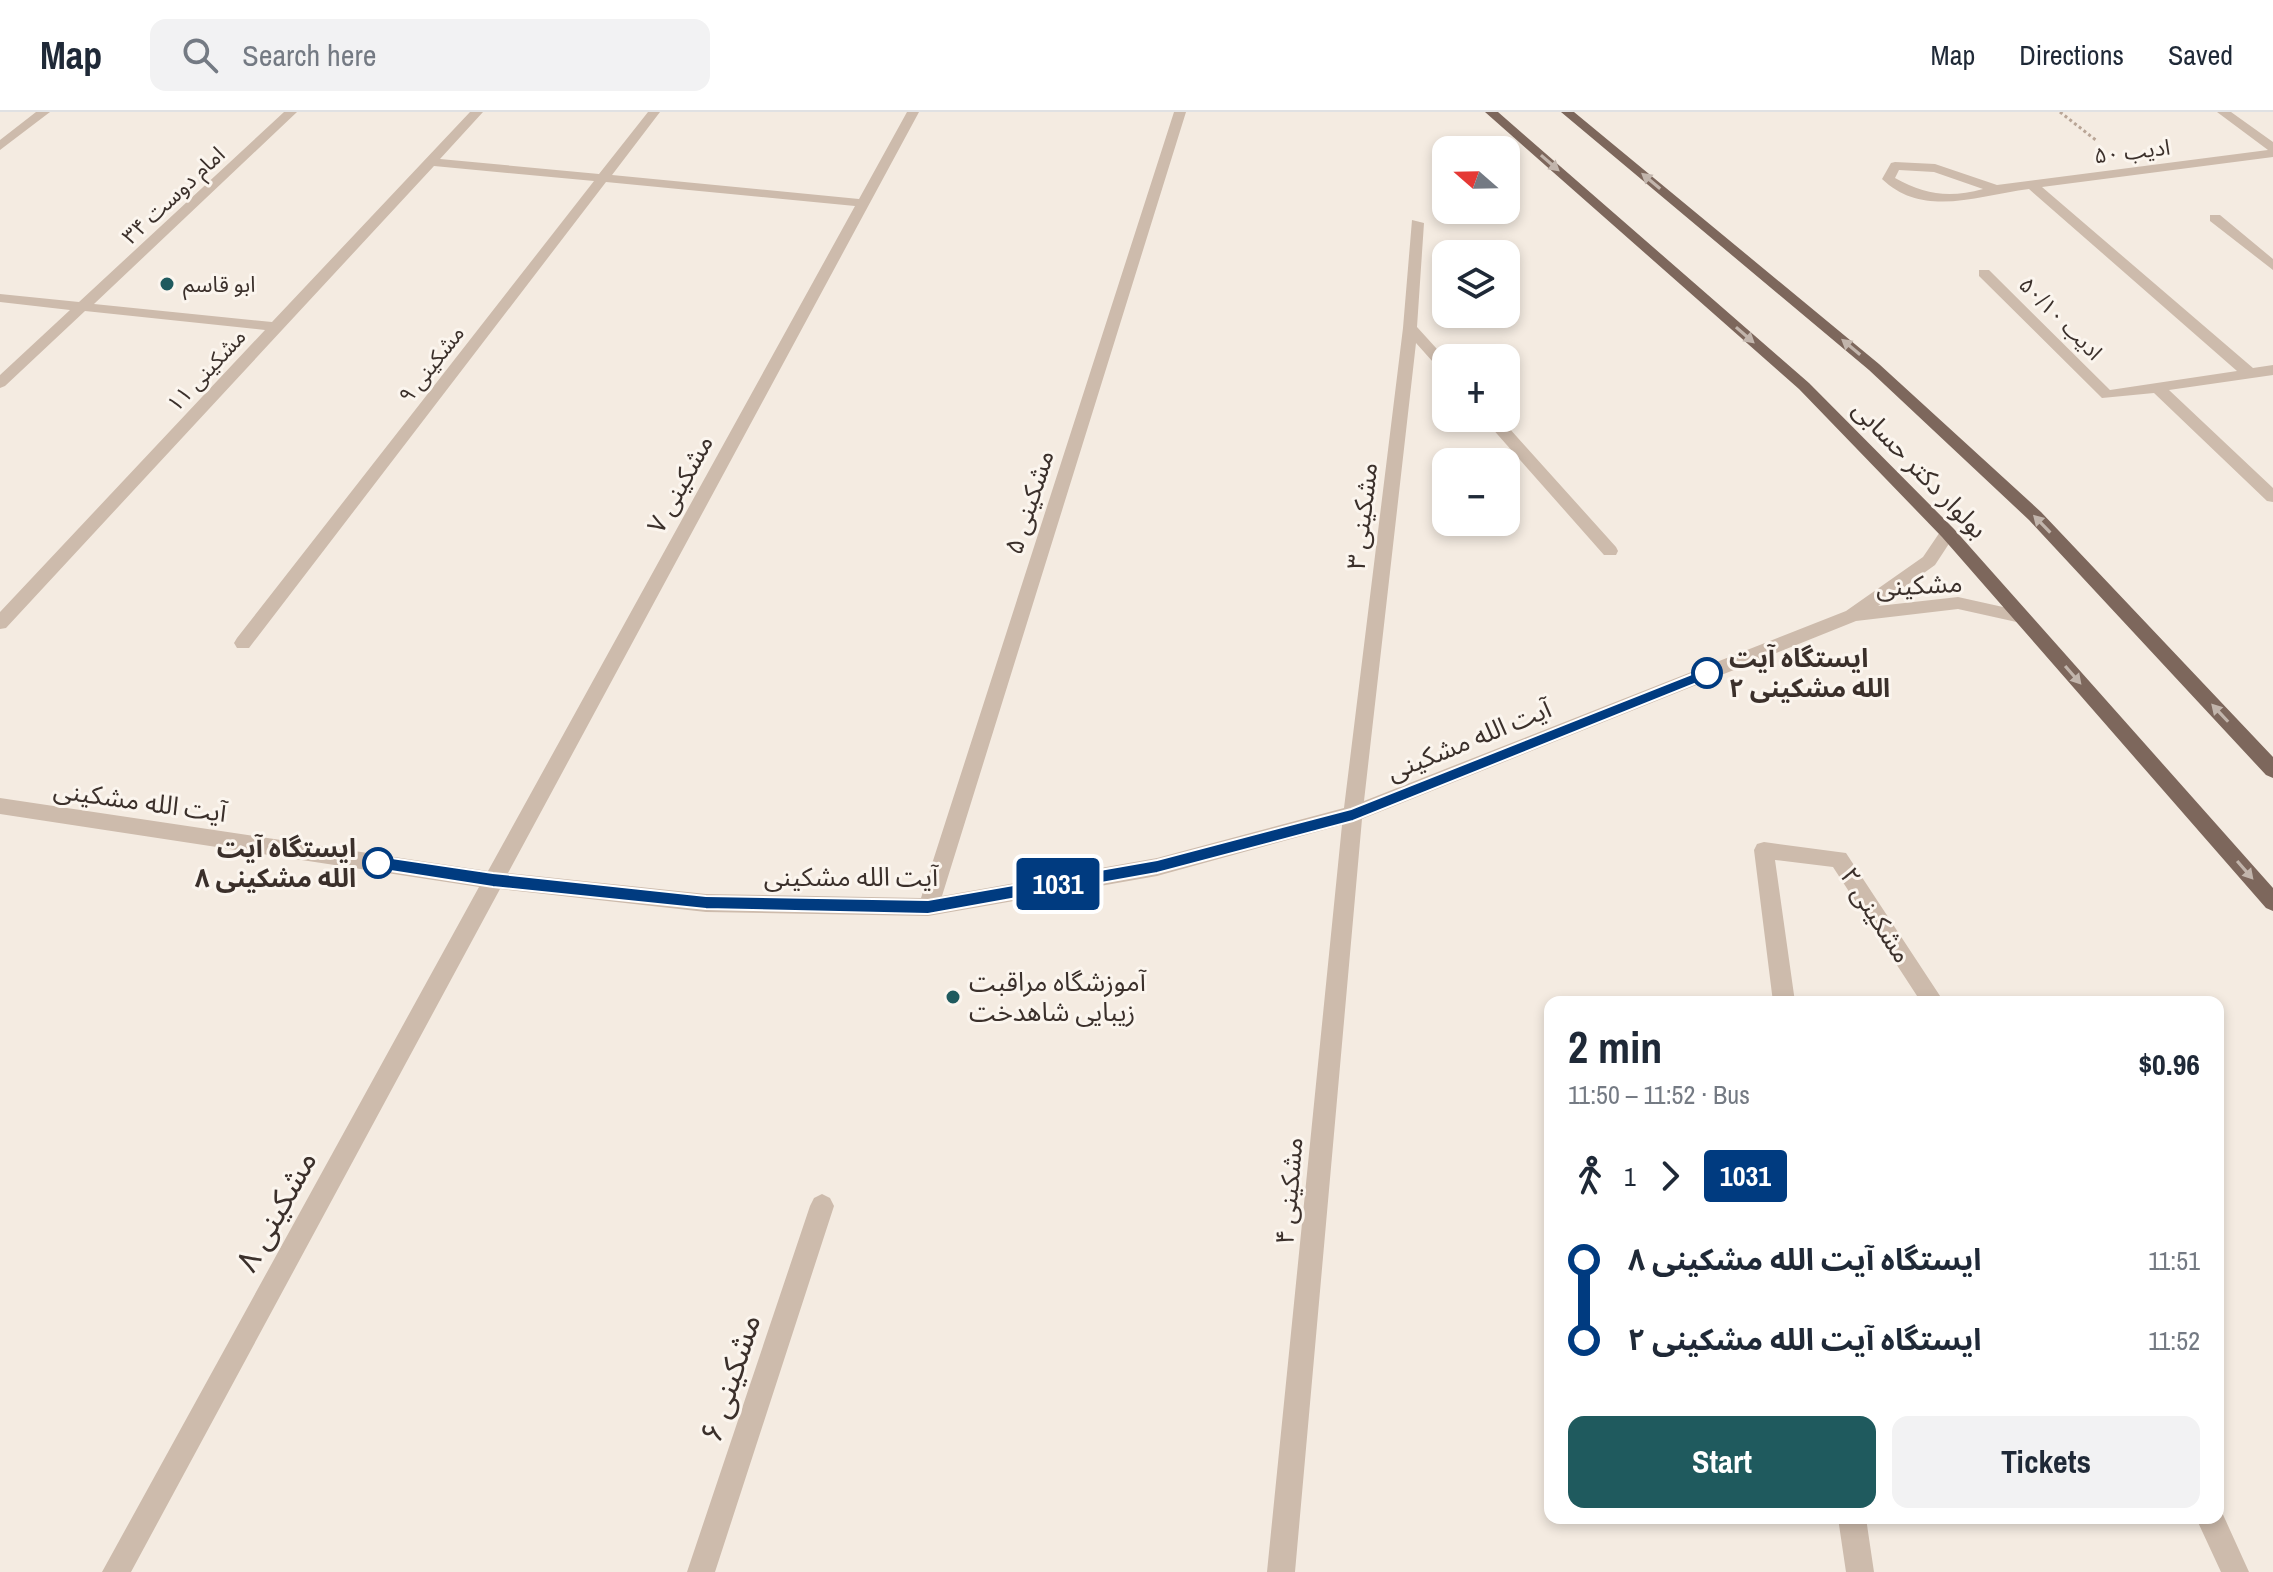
<!DOCTYPE html>
<html lang="en">
<head>
<meta charset="utf-8">
<style>
	:root { --surface:#fff; --page:#f2f2f3; --text:#1f2937; --muted:#747a83; --line:#e0e1e3; --accent:#1f5a5e }
	body { margin:0; font-family:"Archivo Narrow","Noto Sans Arabic",sans-serif; background:var(--page); color:var(--text); height:100vh; display:flex; flex-direction:column; font-size:30px; white-space:nowrap }
	* { box-sizing:border-box; margin:0 }
	p { font-size:26px; color:var(--muted) }
	.icon { flex:none; width:44px; height:44px; fill:none; stroke:currentColor; stroke-width:2; stroke-linecap:round; stroke-linejoin:round }
	.map { position:relative; flex:1; overflow:hidden }
	.drawer { position:absolute; left:1544px; top:884px; width:680px; height:528px; display:flex; flex-direction:column; background:var(--surface); border-radius:16px; box-shadow:0 4px 12px #0003 }
	.drawer>* { flex:none }
	.badge { padding:0 16px; border-radius:6px; font-size:28px; line-height:52px }
	.needle { width:52px; rotate:290deg }
	.buttons { position:absolute; left:1432px; top:24px; display:grid; gap:16px }
	.buttons a { display:grid; place-items:center; width:88px; height:88px; border-radius:16px; background:var(--surface); box-shadow:0 4px 12px #0003; font-size:40px }
	.map>.badge { position:absolute; translate:-50% -50%; box-shadow:0 0 0 4px #fff }
	.legs { display:flex; align-items:center; gap:12px; height:88px; padding:0 24px; font-size:26px }
	.legs p { margin-inline-start:auto }
	.headline { display:flex; align-items:center; justify-content:space-between; height:136px; padding:0 24px }
	h1 { font-size:44px; font-weight:800; line-height:60px }
	.action { display:flex; gap:16px; margin-top:auto; padding:16px 24px }
	.action a { flex:1; height:92px; border-radius:16px; background:var(--accent); color:#fff; font-size:32px; font-weight:800; line-height:92px; text-align:center }
	.action a+a { background:var(--page); color:var(--text) }
	ul { padding:0 24px; list-style:none }
	li { display:flex; align-items:center; gap:28px; height:80px; font-size:30px }
	li i { display:grid; place-items:center; width:12px; height:100%; margin:0 10px; background:currentColor }
	li i::after { content:''; width:20px; height:20px; margin:-10px; border:6px solid; border-radius:50%; background:var(--surface) }
	li p { margin-inline-start:auto }
	li:first-child i { background:linear-gradient(#0000 50%,currentColor 0) }
	li:last-child i { background:linear-gradient(currentColor 50%,#0000 0) }
	header { display:flex; align-items:center; gap:48px; box-sizing:border-box; height:112px; padding:0 40px; background:var(--surface); border-bottom:2px solid var(--line) }
	header strong { font-size:38px }
	nav { display:flex; gap:44px; margin-inline-start:auto; font-size:28px }
	.search { width:560px; height:72px; background:var(--page); display:flex; align-items:center; gap:20px; box-sizing:border-box; padding:0 28px; border-radius:16px; color:var(--muted); font-size:30px }
	.map>svg:first-child { display:block }
	.lines { fill:none; stroke-linecap:round; stroke-linejoin:round }
	.path { stroke:#b9a596; stroke-width:3; stroke-dasharray:3 3; stroke-linecap:butt }
	.minor { fill:#cdbbac; fill-rule:evenodd }
	.major { fill:#7d675c; fill-rule:evenodd }
	.oneway { fill:#c2b5ac }
	.line-1 { fill:#003b80; stroke:#fff; stroke-width:2 }
	.poi-dot { fill:#1f5a5e; stroke:#fbf5ee; stroke-width:3 }
	.stop-1-dot { fill:#fff; stroke:#003b80; stroke-width:4 }
	.labels { text-anchor:middle; stroke-width:6; stroke-linejoin:round; paint-order:stroke }
	.far-street-label { font-size:22px; fill:#3b302b; stroke:#fbf5ee }
	.far-poi-label { font-size:22px; fill:#3b302b; stroke:#fbf5ee; text-anchor:start }
	.street-label { font-size:26px; fill:#3b302b; stroke:#fbf5ee }
	.stop-label { font-size:26px; font-weight:bold; fill:#3b302b; stroke:#fbf5ee; text-anchor:start }
	.poi-label { font-size:26px; fill:#3b302b; stroke:#fbf5ee; text-anchor:start }
	.near-street-label { font-size:32px; fill:#3b302b; stroke:#fbf5ee }
</style>
</head>
<body>
<header>
<strong>Map</strong>
<div class="search"><svg class="icon" aria-label="search" viewBox="0 0 24 24"><circle cx="10" cy="10" r="6"/><path d="M15 15l6 6"/></svg>Search here</div>
<nav><a>Map</a><a>Directions</a><a>Saved</a></nav>
</header>
<div class="map">
<svg width="2273" height="1460" viewBox="0 0 2273 1460">
	<rect width="100%" height="100%" fill="#f4ebe1"/>
	<g class="lines">
		<path class="path" d="M2060,0L2097,29"/>
		<path class="minor" d="M36,0H50L0,38V28Z
			M284,0H297L94,192L272,210L470,0H483L440,47L599,62L648,0H660L612,63L859,87L907,0H919L508,761L706,782L921,786L1174,0H1186L942,784L1157,746L1344,696L1403,216L1412,108L1424,111L1417,215L1446,247V261L1441,259L1416,231L1364,689L1846,499L1923,445L1942,417L1948,415L1956,421L1935,453L1878,494L1958,485L2021,499L2030,505L2021,511L1958,497L1856,509L1362,707L1295,1460H1267L1342,713L1157,764L928,804L706,800L500,777L131,1460H102L479,775L0,702V686L488,759L855,94L606,70L249,536H237L234,531L237,526L594,69L434,54L6,516L0,517V500L265,218L85,199L5,274L0,276V263L70,198L0,190V182L79,190Z
			M2217,0H2231L2273,30V45L2042,75L2253,256L2273,253V263L2169,278L2273,376V390L2267,389L2154,281L2102,286L1979,164V158H1989L2110,278L2237,259L2029,77C1979,83 1924,107 1882,67L1891,51L1895,50L1935,52L1997,73L2268,38ZM1899,58L1934,60L1983,77C1950,86 1925,83 1895,66Z
			M2210,103H2220L2273,147V158L2210,109Z
			M1483,306H1500L1616,435L1618,439L1616,443H1604Z
			M1764,730L1846,741L1944,890H1921L1833,755L1775,748L1795,890H1773L1754,738L1757,732Z
			M822,1082L830,1086L834,1094L715,1460H687L810,1094L814,1086Z
			M2218,1396H2220L2249,1460H2221L2196,1406H2218Z
			M1838,1406H1866L1874,1460H1846Z"/>
		<path class="major" d="M1485,0H1498L1809,271L1954,417L2273,776V799L2266,796L1942,425L1799,277Z
			M1561,0H1574L1879,252L2041,400L2273,645V666L2266,663L2029,408L1869,258Z"/>
	</g>
	<defs><path id="oneway-solid" d="M-6-.8H1V-3.2L6.5 0L1 3.2V.8H-6Z" transform="scale(2)"/></defs>
	<g class="oneway">
		<use href="#oneway-solid" transform="translate(1550 51) rotate(41)"/>
		<use href="#oneway-solid" transform="translate(1651 69) rotate(-140)"/>
		<use href="#oneway-solid" transform="translate(1745 223) rotate(41)"/>
		<use href="#oneway-solid" transform="translate(1851 235) rotate(-140)"/>
		<use href="#oneway-solid" transform="translate(2042 412) rotate(-134)"/>
		<use href="#oneway-solid" transform="translate(2073 563) rotate(49)"/>
		<use href="#oneway-solid" transform="translate(2220 601) rotate(-133)"/>
		<use href="#oneway-solid" transform="translate(2245 758) rotate(49)"/>
	</g>
	<path class="line-1" d="M1707,556L1714,561L1712,565L1353,709L1157,761L928,802L706,797L493,775L378,757L371,751L378,744L493,761L706,784L928,788L1157,748L1351,697Z"/>
	<g class="poi-dot">
		<circle cx="167" cy="172" r="8"/>
		<circle cx="953" cy="885" r="8"/>
	</g>
	<g class="stop-1-dot">
		<circle cx="1707" cy="561" r="14"/>
		<circle cx="378" cy="751" r="14"/>
	</g>
	<g class="labels">
		<g class="far-street-label">
			<text transform="translate(2132 39) rotate(-7)" y="8">ادیب ۵۰</text>
			<text transform="translate(173 83) rotate(-43)" y="8">امام دوست ۳۴</text>
			<text transform="translate(2061 206) rotate(45)" y="8">ادیب ۵۰/۱۰</text>
			<text transform="translate(431 252) rotate(-52)" y="8">مشکینی ۹</text>
			<text transform="translate(206 258) rotate(-47)" y="8">مشکینی ۱۱</text>
		</g>
		<g class="far-poi-label">
			<text x="183" y="180">ابو قاسم</text>
		</g>
		<g class="street-label">
			<text transform="translate(1920 357) rotate(46)" y="9">بولوار دکتر حسابی</text>
			<text transform="translate(680 372) rotate(-61)" y="9">مشکینی ۷</text>
			<text transform="translate(1029 390) rotate(-72)" y="9">مشکینی ۵</text>
			<text transform="translate(1362 404) rotate(-83)" y="9">مشکینی ۳</text>
			<text transform="translate(1919 473) rotate(-3)" y="9">مشکینی</text>
			<text transform="translate(1469 628) rotate(-22)" y="9">آیت الله مشکینی</text>
			<text transform="translate(140 689) rotate(8)" y="9">آیت الله مشکینی</text>
			<text x="851" y="774">آیت الله مشکینی</text>
			<text transform="translate(1876 803) rotate(57)" y="9">مشکینی ۲</text>
			<text transform="translate(1289 1079) rotate(-85)" y="9">مشکینی ۴</text>
		</g>
		<g class="stop-label">
			<text x="1729" y="555">ایستگاه آیت<tspan x="1729" dy="30">الله مشکینی ۲</tspan></text>
			<text x="356" y="745" text-anchor="end">ایستگاه آیت<tspan x="356" dy="30">الله مشکینی ۸</tspan></text>
		</g>
		<g class="poi-label">
			<text x="969" y="879">آموزشگاه مراقبت<tspan x="969" dy="30">زیبایی شاهدخت</tspan></text>
		</g>
		<g class="near-street-label">
			<text transform="translate(276 1099) rotate(-61)" y="11">مشکینی ۸</text>
			<text transform="translate(730 1266) rotate(-72)" y="11">مشکینی ۶</text>
		</g>
	</g>
</svg>
<div class="buttons">
<a><svg class="needle" viewBox="-14 -14 28 28"><path d="M0-13l5 13h-10z" fill="#e53935"/><path d="M0 13l5-13h-10z" fill="#747a83"/></svg></a>
<a><svg class="icon" aria-label="layers" viewBox="0 0 24 24"><path d="M12 4l9 5-9 5-9-5zM3 14l9 5 9-5"/></svg></a>
<a>+</a>
<a>−</a>
</div>
<b class="badge" style="left:1058px;top:772px;background:#003b80;color:#fff">1031</b>
<section class="drawer">
<div class="headline"><div><h1>2 min</h1><p>11:50 – 11:52 · Bus</p></div><b>$0.96</b></div>
<div class="legs"><svg class="icon" aria-label="walk" viewBox="0 0 24 24"><circle cx="13" cy="4" r="2"/><path d="M13 8l-2 6 4 7M11 14l-3 7M7 12l3-4h3l4 4"/></svg>1<svg class="icon" aria-label="forward" viewBox="0 0 24 24"><path d="M9 5l7 7-7 7"/></svg><b class="badge" style="background:#003b80;color:#fff">1031</b></div>
<ul>
<li><i style="color:#003b80"></i><b>ایستگاه آیت الله مشکینی ۸</b><p>11:51</p></li>
<li><i style="color:#003b80"></i><b>ایستگاه آیت الله مشکینی ۲</b><p>11:52</p></li>
</ul>
<div class="action"><a>Start</a><a>Tickets</a></div>
</section>
</div>
</body>
</html>
